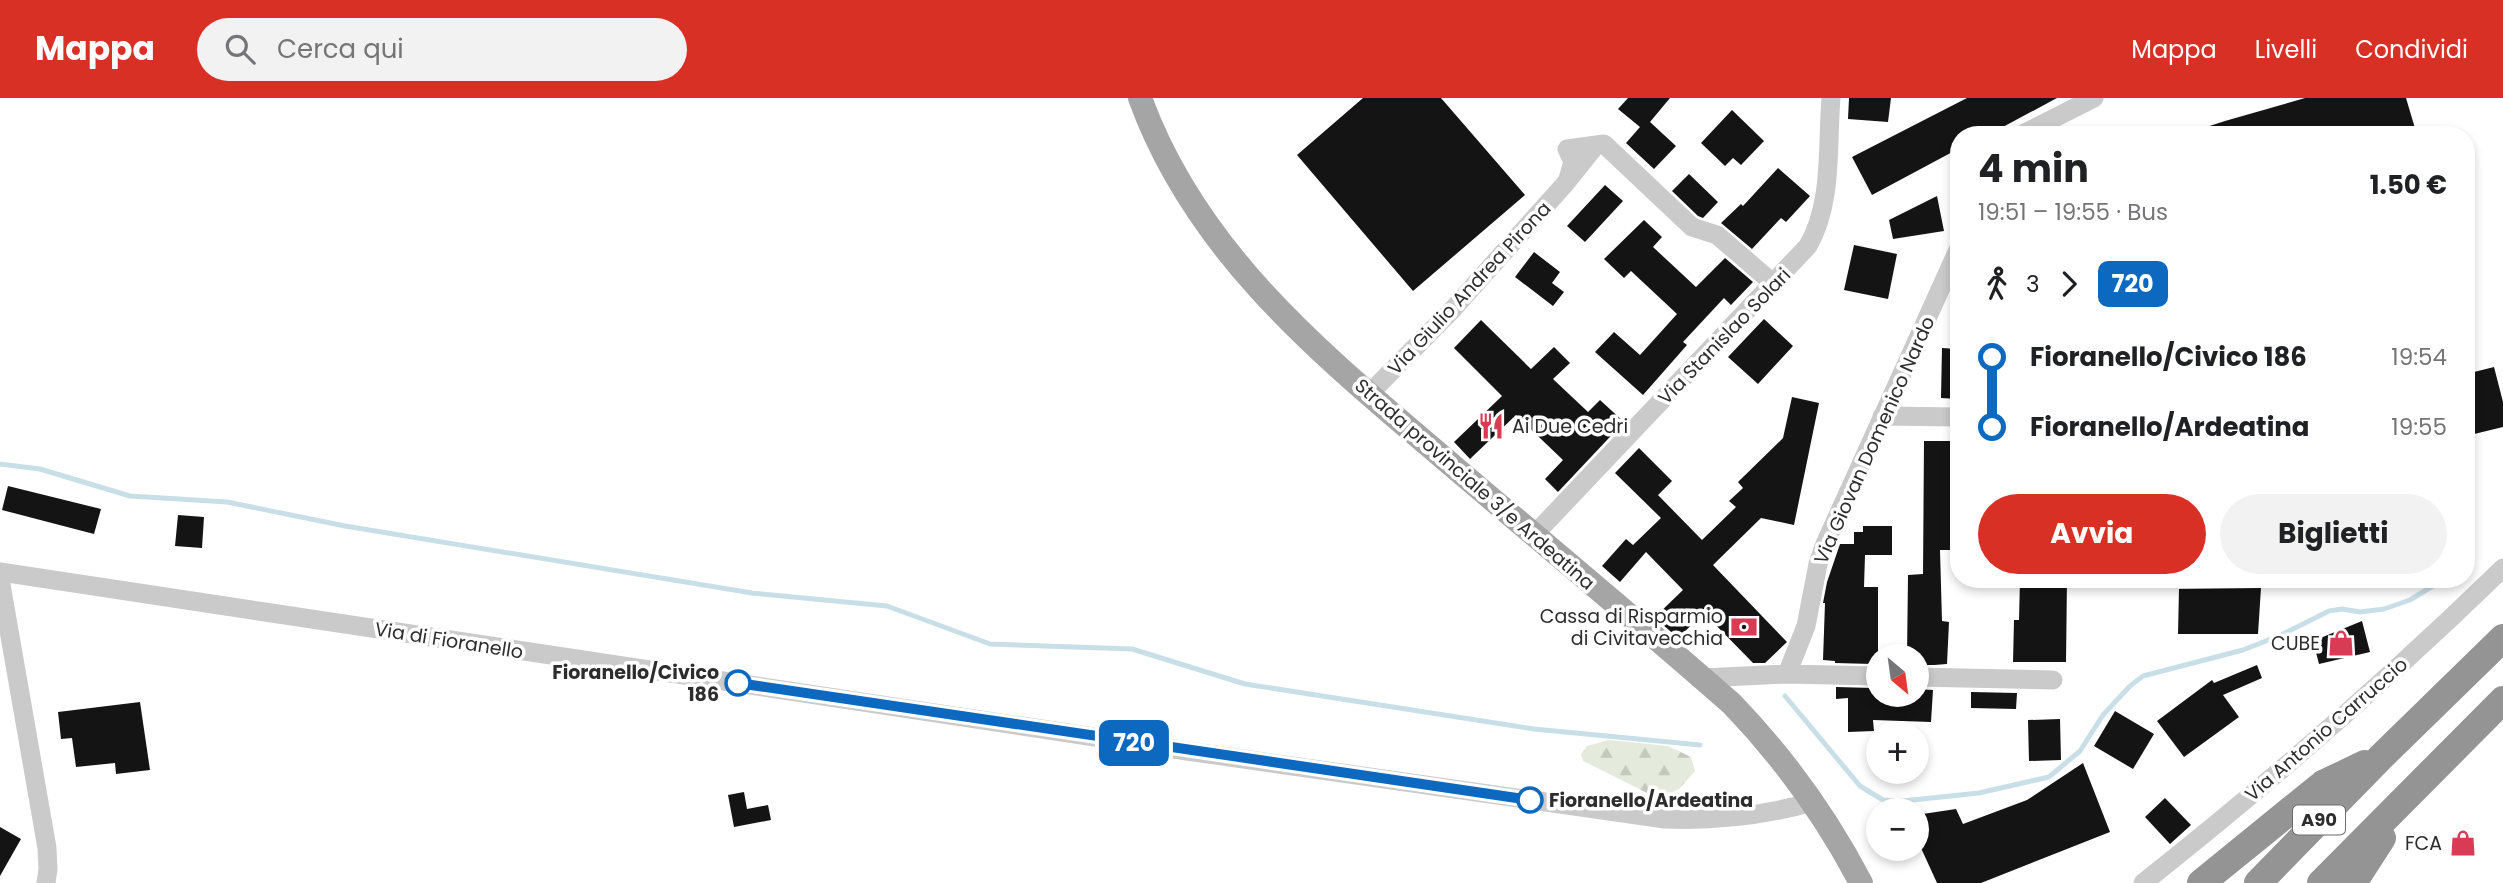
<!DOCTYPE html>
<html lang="it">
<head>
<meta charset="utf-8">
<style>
	:root { --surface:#fff; --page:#f2f2f2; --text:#202124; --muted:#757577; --accent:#d93025 }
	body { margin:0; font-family:Poppins,sans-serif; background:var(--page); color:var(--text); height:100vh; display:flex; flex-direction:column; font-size:26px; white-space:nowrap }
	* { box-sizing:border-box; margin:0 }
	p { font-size:23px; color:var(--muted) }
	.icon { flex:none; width:38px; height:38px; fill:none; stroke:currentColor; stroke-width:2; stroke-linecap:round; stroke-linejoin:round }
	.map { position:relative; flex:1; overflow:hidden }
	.sheet { position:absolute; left:1950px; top:28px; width:525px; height:462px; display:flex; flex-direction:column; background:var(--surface); border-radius:28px; box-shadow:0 4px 10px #0003 }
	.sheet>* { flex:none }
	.badge { padding:0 14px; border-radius:10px; font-size:24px; line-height:46px }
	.needle { width:46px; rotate:151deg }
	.controls { position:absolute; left:1866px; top:546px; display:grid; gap:14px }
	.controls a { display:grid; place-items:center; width:63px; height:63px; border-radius:50%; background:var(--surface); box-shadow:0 4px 10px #0003; font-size:35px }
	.map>.badge { position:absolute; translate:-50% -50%; box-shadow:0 0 0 4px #fff }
	.legs { display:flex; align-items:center; gap:10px; height:77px; padding:0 28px; font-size:23px }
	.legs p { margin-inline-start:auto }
	.head { display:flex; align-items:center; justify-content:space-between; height:119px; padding:0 28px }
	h1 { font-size:38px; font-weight:700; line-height:52px }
	.action { display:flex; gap:14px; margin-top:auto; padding:14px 28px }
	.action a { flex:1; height:80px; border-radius:42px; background:var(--accent); color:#fff; font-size:28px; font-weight:700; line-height:80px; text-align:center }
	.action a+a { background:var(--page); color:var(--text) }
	ul { padding:0 28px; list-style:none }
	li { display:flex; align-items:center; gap:24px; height:70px; font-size:26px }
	li i { display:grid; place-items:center; width:10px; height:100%; margin:0 9px; background:currentColor }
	li i::after { content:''; width:18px; height:18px; margin:-9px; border:5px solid; border-radius:50%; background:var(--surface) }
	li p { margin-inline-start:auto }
	li:first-child i { background:linear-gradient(#0000 50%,currentColor 0) }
	li:last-child i { background:linear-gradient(currentColor 50%,#0000 0) }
	header { display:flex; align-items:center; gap:42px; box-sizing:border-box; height:98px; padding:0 35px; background:var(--accent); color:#fff }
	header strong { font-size:33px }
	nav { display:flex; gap:38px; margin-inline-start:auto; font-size:24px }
	.search { width:490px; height:63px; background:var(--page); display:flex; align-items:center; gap:18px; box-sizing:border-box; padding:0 24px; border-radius:38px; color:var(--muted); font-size:26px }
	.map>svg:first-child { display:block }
	.forest { fill:url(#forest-firs) }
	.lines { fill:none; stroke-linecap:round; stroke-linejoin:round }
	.stream { stroke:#c9dfe8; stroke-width:5 }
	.building { fill:#141414 }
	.minor { stroke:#cacaca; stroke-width:19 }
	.major { stroke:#a5a5a5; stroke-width:24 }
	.highway { stroke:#949494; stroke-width:28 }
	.line-1-casing { stroke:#fff; stroke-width:16 }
	.line-1 { stroke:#0c69bf; stroke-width:10 }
	.stop-1-dot { fill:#fff; stroke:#0c69bf; stroke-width:3.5 }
	.labels { text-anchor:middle; stroke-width:7; stroke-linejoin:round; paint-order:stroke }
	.shield { fill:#fff; stroke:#6c6c6c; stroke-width:2 }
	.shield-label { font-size:18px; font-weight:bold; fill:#2d2d2d }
	.street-label { font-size:19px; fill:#2d2d2d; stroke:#fff }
	.poi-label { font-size:19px; fill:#2d2d2d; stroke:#fff; text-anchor:end }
	.stop-label { font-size:19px; font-weight:bold; fill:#2d2d2d; stroke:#fff; text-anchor:end }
</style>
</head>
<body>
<header>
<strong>Mappa</strong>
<div class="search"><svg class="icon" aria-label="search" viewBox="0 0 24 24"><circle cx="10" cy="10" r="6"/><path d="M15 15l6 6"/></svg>Cerca qui</div>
<nav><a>Mappa</a><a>Livelli</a><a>Condividi</a></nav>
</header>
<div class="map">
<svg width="2503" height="785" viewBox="0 0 2503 785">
	<defs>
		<pattern id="forest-firs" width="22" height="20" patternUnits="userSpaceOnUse" patternTransform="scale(1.75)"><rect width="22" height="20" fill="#e4eadc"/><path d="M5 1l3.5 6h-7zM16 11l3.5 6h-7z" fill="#c4c9bd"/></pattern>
	</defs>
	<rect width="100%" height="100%" fill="#fff"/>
	<path class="forest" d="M1609,642L1668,648L1691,659L1695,673L1679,691L1659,701L1583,663L1581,656L1587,648Z"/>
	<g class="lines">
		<path class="stream" d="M0,366L40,371L130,398L227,404L345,428L752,495L887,508L990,546L1132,551L1245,586L1534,631L1700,647
			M2466,467L2472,463
			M1785,598L1860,688L1883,702L1903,703L1979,695L2049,679L2080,653L2103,617L2130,588L2143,578L2243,552L2281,537L2329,513L2342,511L2360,514L2384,511L2410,502L2444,481"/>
	</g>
	<path class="building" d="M1363,0H1441L1525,97L1413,193L1297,57Z
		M1628,0H1670L1650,24L1676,48L1654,71L1626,45L1640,29L1618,11Z
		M1849,0H1891L1888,24L1848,21Z
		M1967,0H2057L1988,37H1958V51L1872,97L1852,59Z
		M2305,0H2406L2417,37H2195L2194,33L2225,23Z
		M1732,12L1764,43L1741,67L1733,60L1725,68L1701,45Z
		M1778,70L1810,98L1786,124L1781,120L1752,151L1721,125L1741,106L1743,108Z
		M1689,76L1718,104L1703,120L1698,118L1672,93Z
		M1605,87L1623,103L1585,144L1567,128Z
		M1937,98L1944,133L1893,141L1889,122Z
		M1644,122L1662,139L1653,149L1696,189L1725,160L1753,184L1731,207L1724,200L1683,244L1687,247L1643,297L1595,254L1614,234L1640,257L1677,216L1631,173L1624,180L1604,161Z
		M1854,147L1897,156L1888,201L1844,192Z
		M1534,154L1560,174L1552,185L1564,194L1553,208L1515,179Z
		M1764,221L1793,248L1758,286L1728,259Z
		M1481,222L1531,271L1554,249L1570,265L1553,281L1588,314L1600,302L1624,324L1558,394L1545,381L1563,362L1516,317L1470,361L1454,344L1502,298L1454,250Z
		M1942,250L1958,251V301L1941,300Z
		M2494,269L2503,304V329L2466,338V276Z
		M1792,299L1819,305L1794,427L1761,420L1713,467L1787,544L1765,565H1753L1704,515L1678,540L1662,526L1655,519L1683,492L1646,454L1620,484L1602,468L1626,441L1633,447L1661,420L1615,375L1639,350L1672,383L1658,397L1702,442L1736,409L1729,403L1743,390L1738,384L1783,340Z
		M1924,343H1953L1951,452H1940L1942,523L1949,524L1947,566L1934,567H1916V558H1907L1908,477L1923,476Z
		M8,388L101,411L94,436L2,412Z
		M178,417L204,419L202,450L175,448Z
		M1863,428H1892V457H1865L1864,489H1878V564H1873V566L1835,565V563L1823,562L1825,505H1823L1827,484L1840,446H1854V434H1863Z
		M2020,481H2067L2066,564H2013L2014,522H2019Z
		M2261,490L2258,536H2178L2179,491Z
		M2362,523L2370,554L2319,566L2313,543Z
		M2257,567L2262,580L2223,597L2239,619L2184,659L2157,623L2212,582L2214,585Z
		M1836,589L1873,590V597H1916V591L1933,592L1931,624L1873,622L1874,633L1848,634V600L1836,601Z
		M1971,594L2017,595L2016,611L1971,610Z
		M140,604L150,672L116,676L115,665L76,669L72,640L61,641L58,614Z
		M2115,613L2154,636L2133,671L2094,648Z
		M2060,621L2061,662L2029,663L2028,622Z
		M2083,665L2110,734L1981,785H1937L1916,739V717L1956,711L1963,726L2027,702Z
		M744,694L747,711L768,707L771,722L734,729L728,697Z
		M2165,700L2191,727L2170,746L2145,719Z
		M0,729L21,741L0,778Z"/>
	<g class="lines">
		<path class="minor" d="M2021,37L2094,0
			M1568,81L1573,64L1567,51L1604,46L1692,129L1717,137L1774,186
			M1369,296L1452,212L1564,87L1596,47
			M1882,318L1958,319
			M1534,437L1808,148C1833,105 1827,48 1831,0
			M0,474L1187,653L1665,721C1716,723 1763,718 1812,704
			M0,481L47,750L48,771L46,785
			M1787,576L1806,528L1818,466L1825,446L1958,152
			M1916,579L2053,582
			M1703,580L1787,576L1878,578
			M2143,785C2268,686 2389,581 2503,470"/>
		<path class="major" d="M1140,0C1198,160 1329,262 1454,369C1547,448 1641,526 1732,606C1783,659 1827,720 1861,785"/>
		<path class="highway" d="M2201,785L2323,686L2365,666
			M2258,785L2381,659L2503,540
			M2321,785L2503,602
			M2353,785L2382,740"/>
	</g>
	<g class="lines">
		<g class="line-1-casing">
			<path id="line-1" d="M738,585L1530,702"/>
		</g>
		<use href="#line-1" class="line-1"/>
	</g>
	<defs>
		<g id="restaurant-bare" transform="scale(2.1)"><path d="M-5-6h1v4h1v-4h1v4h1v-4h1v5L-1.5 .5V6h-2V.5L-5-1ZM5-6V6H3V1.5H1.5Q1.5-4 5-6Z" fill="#d83b53" stroke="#fff" stroke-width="2.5" paint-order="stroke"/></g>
		<g id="bank-bare" transform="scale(2.1)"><path d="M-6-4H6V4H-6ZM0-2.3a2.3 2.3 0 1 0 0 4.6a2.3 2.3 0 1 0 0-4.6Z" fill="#d83b53" stroke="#fff" stroke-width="2.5" paint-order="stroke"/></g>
		<g id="shop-bare" transform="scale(2.1)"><path d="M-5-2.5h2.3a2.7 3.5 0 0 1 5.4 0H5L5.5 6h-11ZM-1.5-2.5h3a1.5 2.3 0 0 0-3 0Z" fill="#d83b53" stroke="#fff" stroke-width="2.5" paint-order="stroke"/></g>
	</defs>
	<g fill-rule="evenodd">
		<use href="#restaurant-bare" x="1491" y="328"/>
		<use href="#bank-bare" x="1744" y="529"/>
		<use href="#shop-bare" x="2341" y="545"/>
		<use href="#shop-bare" x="2463" y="745"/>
	</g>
	<g class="stop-1-dot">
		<circle cx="738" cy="585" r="12"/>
		<circle cx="1530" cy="702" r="12"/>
	</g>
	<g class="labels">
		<rect class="shield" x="2293" y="707.5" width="52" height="29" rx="5"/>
		<g class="shield-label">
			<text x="2319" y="728">A90</text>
		</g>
		<g class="street-label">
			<text transform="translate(1469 190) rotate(-47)" y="7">Via Giulio Andrea Pirona</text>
			<text transform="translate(1724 238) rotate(-46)" y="7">Via Stanislao Solari</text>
			<text transform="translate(1874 342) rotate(-66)" y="7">Via Giovan Domenico Nardo</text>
			<text transform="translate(1475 386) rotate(41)" y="7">Strada provinciale 3/e Ardeatina</text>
			<text transform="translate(449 542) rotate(9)" y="7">Via di Fioranello</text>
			<text transform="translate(2326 631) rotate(-41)" y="7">Via Antonio Carruccio</text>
		</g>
		<g class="poi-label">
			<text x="1512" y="335" text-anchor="start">Ai Due Cedri</text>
			<text x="1723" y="525">Cassa di Risparmio<tspan x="1723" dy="22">di Civitavecchia</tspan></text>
			<text x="2320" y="552">CUBE</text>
			<text x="2442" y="752">FCA</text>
		</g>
		<g class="stop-label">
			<text x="719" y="581">Fioranello/Civico<tspan x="719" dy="22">186</tspan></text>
			<text x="1549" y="709" text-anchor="start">Fioranello/Ardeatina</text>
		</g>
	</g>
</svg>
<div class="controls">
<a><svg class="needle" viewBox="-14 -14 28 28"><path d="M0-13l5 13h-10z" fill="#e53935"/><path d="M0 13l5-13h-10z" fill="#757577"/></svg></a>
<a>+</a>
<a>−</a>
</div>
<b class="badge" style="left:1134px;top:645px;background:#0c69bf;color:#fff">720</b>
<section class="sheet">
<div class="head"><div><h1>4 min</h1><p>19:51 – 19:55 · Bus</p></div><b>1.50 €</b></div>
<div class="legs"><svg class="icon" aria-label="walk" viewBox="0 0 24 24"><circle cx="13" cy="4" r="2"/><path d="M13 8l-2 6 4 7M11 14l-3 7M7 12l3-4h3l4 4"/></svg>3<svg class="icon" aria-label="forward" viewBox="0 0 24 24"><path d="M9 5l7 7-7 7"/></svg><b class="badge" style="background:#0c69bf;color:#fff">720</b></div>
<ul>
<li><i style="color:#0c69bf"></i><b>Fioranello/Civico 186</b><p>19:54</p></li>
<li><i style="color:#0c69bf"></i><b>Fioranello/Ardeatina</b><p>19:55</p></li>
</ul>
<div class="action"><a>Avvia</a><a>Biglietti</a></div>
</section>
</div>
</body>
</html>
